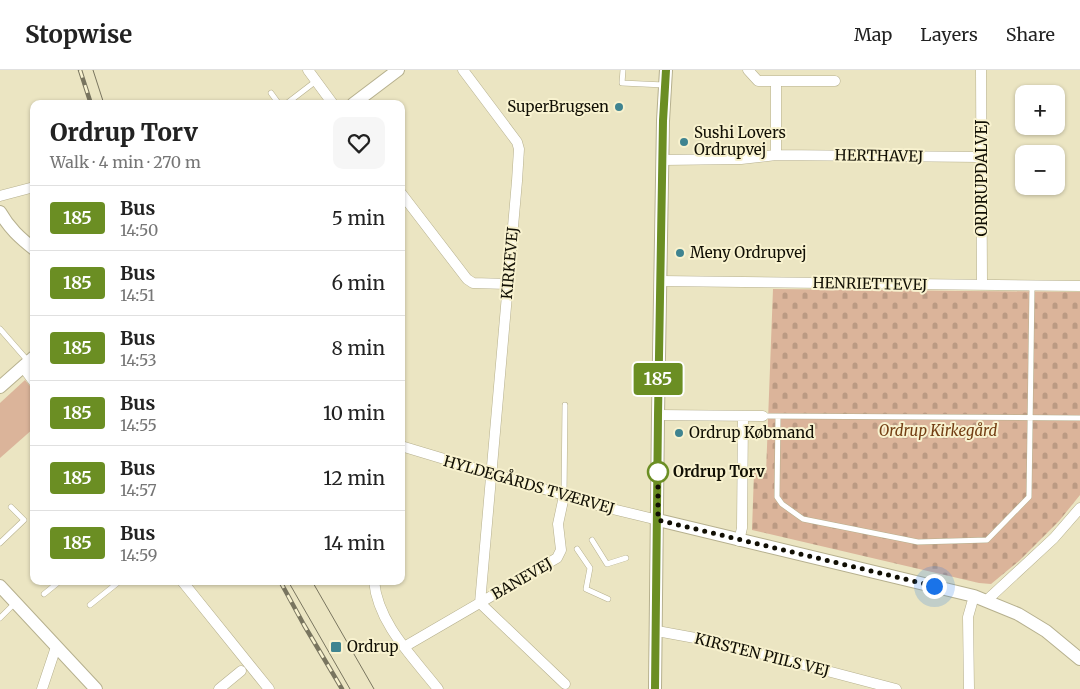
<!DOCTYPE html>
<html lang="en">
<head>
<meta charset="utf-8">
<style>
	:root { --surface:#fff; --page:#f6f6f6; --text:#222; --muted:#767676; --line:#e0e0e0 }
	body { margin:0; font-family:Merriweather,serif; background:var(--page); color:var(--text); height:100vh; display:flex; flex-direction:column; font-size:19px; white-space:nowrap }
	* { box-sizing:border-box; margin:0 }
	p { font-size:16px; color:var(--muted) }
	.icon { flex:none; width:28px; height:28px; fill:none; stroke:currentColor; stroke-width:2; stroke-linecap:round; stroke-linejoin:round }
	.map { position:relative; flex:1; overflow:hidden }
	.sheet { position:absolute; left:30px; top:30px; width:375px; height:485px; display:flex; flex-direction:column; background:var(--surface); border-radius:10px; box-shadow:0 1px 4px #0004 }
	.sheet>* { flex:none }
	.badge { padding:0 10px; border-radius:4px; font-size:18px; line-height:32px }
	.controls { position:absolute; left:1015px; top:15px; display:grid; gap:10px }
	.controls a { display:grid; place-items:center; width:50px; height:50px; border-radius:10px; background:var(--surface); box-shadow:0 1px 4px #0004; font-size:25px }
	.you { position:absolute; width:25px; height:25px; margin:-12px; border:4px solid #fff; border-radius:50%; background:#1a73e8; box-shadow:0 0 0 8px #1a73e833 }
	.map>.badge { position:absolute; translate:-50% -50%; box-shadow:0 0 0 2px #fff }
	.round { display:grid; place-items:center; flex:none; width:52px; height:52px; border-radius:10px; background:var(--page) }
	.summary { display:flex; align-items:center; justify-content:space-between; height:85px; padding:0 20px }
	h1 { font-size:24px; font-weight:800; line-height:38px }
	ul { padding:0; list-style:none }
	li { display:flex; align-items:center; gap:15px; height:65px; padding:0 20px; border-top:1px solid var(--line) }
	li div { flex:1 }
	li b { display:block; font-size:19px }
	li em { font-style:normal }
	li .badge { min-width:55px; font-weight:700; text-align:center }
	header { display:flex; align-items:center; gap:30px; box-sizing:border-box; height:70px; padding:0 25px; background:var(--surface); border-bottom:1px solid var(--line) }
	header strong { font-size:24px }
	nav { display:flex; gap:28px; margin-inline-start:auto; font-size:18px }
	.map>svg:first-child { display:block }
	.green { fill:#dbb49a }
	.cemetery { fill:url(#cemetery-stones) }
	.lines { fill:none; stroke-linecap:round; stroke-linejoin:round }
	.service-casing { stroke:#b6b08e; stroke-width:6 }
	.minor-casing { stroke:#b6b08e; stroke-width:11 }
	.tertiary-casing { stroke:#b6b08e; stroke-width:14 }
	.service { stroke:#fff; stroke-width:5 }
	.minor { stroke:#fff; stroke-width:10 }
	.tertiary { stroke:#fff; stroke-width:12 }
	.tram { stroke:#79755f; stroke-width:1 }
	.rail-casing { stroke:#79755f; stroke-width:4.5 }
	.rail { stroke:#f8f2cf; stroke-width:2.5; stroke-dasharray:8; stroke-linecap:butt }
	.line-casing { stroke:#fff; stroke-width:11 }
	.line { stroke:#6b8e23; stroke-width:8 }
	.walk { stroke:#110f04; stroke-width:5; stroke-dasharray:0 9 }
	.poi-dot { fill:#3f8490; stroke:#f8f2cf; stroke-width:2 }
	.stop-dot { fill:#fff; stroke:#6b8e23; stroke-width:2.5 }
	.labels { text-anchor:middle; stroke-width:4; stroke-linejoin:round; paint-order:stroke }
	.poi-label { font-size:15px; fill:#110f04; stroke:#f8f2cf; text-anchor:start }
	.street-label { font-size:15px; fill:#110f04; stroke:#f8f2cf }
	.park-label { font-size:15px; font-style:italic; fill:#733e13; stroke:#f8f2cf }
	.stop-label { font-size:15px; font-weight:bold; fill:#110f04; stroke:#f8f2cf; text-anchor:start }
</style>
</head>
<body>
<header>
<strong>Stopwise</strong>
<nav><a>Map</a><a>Layers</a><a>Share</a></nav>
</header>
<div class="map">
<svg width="1080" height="619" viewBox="0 0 1080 619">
	<defs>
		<pattern id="cemetery-stones" width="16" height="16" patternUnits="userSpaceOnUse" patternTransform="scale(1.25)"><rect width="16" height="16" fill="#dbb49a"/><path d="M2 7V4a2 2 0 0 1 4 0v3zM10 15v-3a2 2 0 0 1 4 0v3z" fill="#bb9a83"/></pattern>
	</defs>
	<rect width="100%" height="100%" fill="#ebe5c2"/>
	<path class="green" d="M25,310L34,321V358L0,388V333Z"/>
	<path class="cemetery" d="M773,219L1080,222V425L1059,451L1019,491L991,514L979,513L752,460L754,403H766Z"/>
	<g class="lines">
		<g class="service-casing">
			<path id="service" d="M623,0L622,13L664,15
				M271,23L279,34
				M286,34L316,11
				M0,259L28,291
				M763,346L1080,348
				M778,347L777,427L782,434L803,449L918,472L987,470L1029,427L1032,216
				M564,426L565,335
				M592,470L607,494L626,488
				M0,473L24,450L11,437
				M577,479L590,498L586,519L608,529
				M44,524L60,511
				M90,535L120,511
				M0,548L15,533"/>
		</g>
		<g class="minor-casing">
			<path id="minor" d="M308,0L333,34
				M463,0L517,72L519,79L517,111L480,533L565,614
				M748,0L758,11H835
				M981,0L982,215
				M776,85V12
				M663,90L741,89L776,85L981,87
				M401,123L467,209L473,213L508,214
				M0,126L34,117
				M661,211L1080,216
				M23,297L34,312
				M658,345L763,346
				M401,376L604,437L658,450
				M739,471L742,458L743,346
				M182,511L269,619
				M374,511C378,554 413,587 438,619
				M986,531L1054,468L1080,438
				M657,561L717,572L896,619
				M404,577L557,488L561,480L558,454L564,426
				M42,619L56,577
				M219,619L241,601
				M969,619L968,547L974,526"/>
		</g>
		<g class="tertiary-casing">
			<path id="tertiary" d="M353,34L398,0
				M0,142C9,158 20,168 34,179
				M0,317L34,287
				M658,450L974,526L1018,544L1046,561L1080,589
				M0,516L96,619
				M655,619L658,345L663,51L666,0"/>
		</g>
		<use href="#service" class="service"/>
		<use href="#minor" class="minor"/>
		<use href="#tertiary" class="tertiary"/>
		<path class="tram" d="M93,0L104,34
			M288,511L350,619
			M312,511L374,619"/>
		<g class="rail-casing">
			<path id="rail" d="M80,0L91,34
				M280,511L304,555L342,619"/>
		</g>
		<use href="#rail" class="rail"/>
	</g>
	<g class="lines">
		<g class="line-casing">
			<path id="line" d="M655,619L658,345L663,51L666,0"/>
		</g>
		<use href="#line" class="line"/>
		<path class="walk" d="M658,402V396V450L934,516"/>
	</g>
	<g class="poi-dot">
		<circle cx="619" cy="37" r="5"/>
		<circle cx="684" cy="72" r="5"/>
		<circle cx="680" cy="183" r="5"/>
		<circle cx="679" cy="363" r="5"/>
		<rect x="330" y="571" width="12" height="12" rx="2.5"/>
	</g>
	<circle class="stop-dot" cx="658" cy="402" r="10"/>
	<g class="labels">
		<g class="poi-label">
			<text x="609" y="42" text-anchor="end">SuperBrugsen</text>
			<text x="694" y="68">Sushi Lovers<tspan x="694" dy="17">Ordrupvej</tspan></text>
			<text x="690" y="188">Meny Ordrupvej</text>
			<text x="689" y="368">Ordrup Købmand</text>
			<text x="347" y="582">Ordrup</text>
		</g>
		<g class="street-label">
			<text transform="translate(879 86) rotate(1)" y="5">HERTHAVEJ</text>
			<text transform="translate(982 108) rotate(-90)" y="5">ORDRUPDALVEJ</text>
			<text transform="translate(510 193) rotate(-85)" y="5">KIRKEVEJ</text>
			<text transform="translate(870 214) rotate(1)" y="5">HENRIETTEVEJ</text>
			<text transform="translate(529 415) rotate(16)" y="5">HYLDEGÅRDS TVÆRVEJ</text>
			<text transform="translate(522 509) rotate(-30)" y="5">BANEVEJ</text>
			<text transform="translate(762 585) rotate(14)" y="5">KIRSTEN PIILS VEJ</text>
		</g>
		<g class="park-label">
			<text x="938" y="366">Ordrup Kirkegård</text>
		</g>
		<g class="stop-label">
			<text x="673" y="407">Ordrup Torv</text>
		</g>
	</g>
</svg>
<div class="controls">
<a>+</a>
<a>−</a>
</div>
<div class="you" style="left:934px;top:516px"></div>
<b class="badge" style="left:658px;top:309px;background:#6b8e23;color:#fff">185</b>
<section class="sheet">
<div class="summary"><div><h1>Ordrup Torv</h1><p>Walk · 4 min · 270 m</p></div><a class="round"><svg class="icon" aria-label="heart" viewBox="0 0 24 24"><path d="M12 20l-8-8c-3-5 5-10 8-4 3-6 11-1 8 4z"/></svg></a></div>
<ul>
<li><span class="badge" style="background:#6b8e23;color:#fff">185</span><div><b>Bus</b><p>14:50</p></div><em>5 min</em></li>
<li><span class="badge" style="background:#6b8e23;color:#fff">185</span><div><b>Bus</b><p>14:51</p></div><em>6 min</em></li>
<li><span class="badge" style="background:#6b8e23;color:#fff">185</span><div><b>Bus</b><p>14:53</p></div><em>8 min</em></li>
<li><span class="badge" style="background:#6b8e23;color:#fff">185</span><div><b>Bus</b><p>14:55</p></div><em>10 min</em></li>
<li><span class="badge" style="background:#6b8e23;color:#fff">185</span><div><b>Bus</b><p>14:57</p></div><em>12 min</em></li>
<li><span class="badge" style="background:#6b8e23;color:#fff">185</span><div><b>Bus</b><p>14:59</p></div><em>14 min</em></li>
</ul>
</section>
</div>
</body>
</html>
